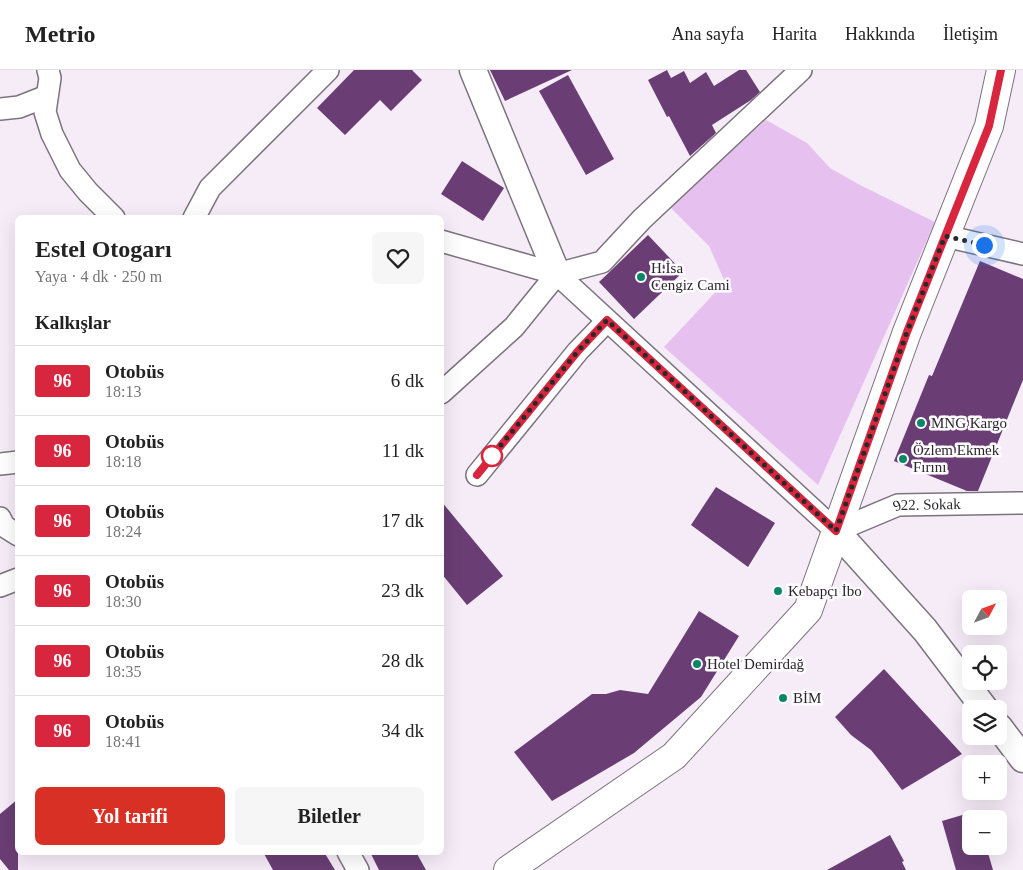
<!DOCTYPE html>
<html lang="tr">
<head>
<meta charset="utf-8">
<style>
	:root { --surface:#fff; --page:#f6f6f6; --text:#222; --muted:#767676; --line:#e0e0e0; --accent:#d93025 }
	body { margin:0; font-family:Georgia,serif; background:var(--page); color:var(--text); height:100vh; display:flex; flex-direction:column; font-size:19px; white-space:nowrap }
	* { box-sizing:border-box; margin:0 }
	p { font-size:16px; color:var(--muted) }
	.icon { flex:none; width:28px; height:28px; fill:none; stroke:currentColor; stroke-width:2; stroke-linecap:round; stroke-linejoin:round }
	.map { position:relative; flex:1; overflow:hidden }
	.sheet { position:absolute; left:15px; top:145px; width:429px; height:640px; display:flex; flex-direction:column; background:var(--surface); border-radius:8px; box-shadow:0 5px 20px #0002 }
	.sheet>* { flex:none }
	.badge { padding:0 10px; border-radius:4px; font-size:18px; line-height:32px }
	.needle { width:32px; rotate:49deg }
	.buttons { position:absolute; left:962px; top:520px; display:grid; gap:10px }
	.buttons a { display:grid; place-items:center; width:45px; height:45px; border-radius:8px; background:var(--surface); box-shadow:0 5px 20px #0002; font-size:25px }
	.you { position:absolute; width:25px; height:25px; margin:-12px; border:4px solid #fff; border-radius:50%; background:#1a73e8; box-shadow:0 0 0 8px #1a73e833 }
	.map>.badge { position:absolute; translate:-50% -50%; box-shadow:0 0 0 2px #fff }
	h2 { padding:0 20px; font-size:19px; line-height:45px }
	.round { display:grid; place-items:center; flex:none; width:52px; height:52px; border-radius:8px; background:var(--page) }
	.headline { display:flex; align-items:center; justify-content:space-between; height:85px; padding:0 20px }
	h1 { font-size:24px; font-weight:600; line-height:38px }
	.primary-button { display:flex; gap:10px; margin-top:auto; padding:10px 20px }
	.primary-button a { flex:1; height:58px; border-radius:8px; background:var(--accent); color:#fff; font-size:20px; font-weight:600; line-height:58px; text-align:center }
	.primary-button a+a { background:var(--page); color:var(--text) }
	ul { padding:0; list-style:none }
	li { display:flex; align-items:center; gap:15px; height:70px; padding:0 20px; border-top:1px solid var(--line) }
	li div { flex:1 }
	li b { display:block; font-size:19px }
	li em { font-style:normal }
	li .badge { min-width:55px; font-weight:700; text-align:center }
	header { display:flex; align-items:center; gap:30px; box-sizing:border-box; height:70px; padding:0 25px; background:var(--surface); border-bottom:1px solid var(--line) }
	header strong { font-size:24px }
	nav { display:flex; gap:28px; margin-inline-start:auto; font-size:18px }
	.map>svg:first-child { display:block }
	.green { fill:#e6c1ef }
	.building { fill:#6a3e74 }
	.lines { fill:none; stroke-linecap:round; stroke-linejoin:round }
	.minor-casing { stroke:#7c737e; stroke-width:24 }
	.tertiary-casing { stroke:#7c737e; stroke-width:29 }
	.secondary-casing { stroke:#7c737e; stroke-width:30 }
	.minor { stroke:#fff; stroke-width:21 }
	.tertiary { stroke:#fff; stroke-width:26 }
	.secondary { stroke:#fff; stroke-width:28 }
	.line-casing { stroke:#fff; stroke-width:11 }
	.line { stroke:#d7263d; stroke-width:8 }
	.walk { stroke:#2b282c; stroke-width:5; stroke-dasharray:0 9 }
	.poi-dot { fill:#098668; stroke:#fefcff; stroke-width:2 }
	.stop-dot { fill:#fff; stroke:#d7263d; stroke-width:2.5 }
	.labels { text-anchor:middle; stroke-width:5; stroke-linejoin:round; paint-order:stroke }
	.poi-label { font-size:15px; fill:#2b282c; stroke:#fefcff; text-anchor:start }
	.street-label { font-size:15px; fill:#2b282c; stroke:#fefcff }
</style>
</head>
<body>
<header>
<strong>Metrio</strong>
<nav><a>Ana sayfa</a><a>Harita</a><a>Hakkında</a><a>İletişim</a></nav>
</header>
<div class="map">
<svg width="1023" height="800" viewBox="0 0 1023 800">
	<rect width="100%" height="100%" fill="#f6ecf8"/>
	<path class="green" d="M766,50L807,73L830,98L860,115L935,152L818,415L664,277L725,212L709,176L669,136Z"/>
	<path class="building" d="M354,0H412L422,10L391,41L380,30L345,65L317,38Z
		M490,0H572L505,31Z
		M667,0L671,8L684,1L690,13L706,2L714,16L739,0H746L760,22L751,30L712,55L716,63L690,86L669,46L667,47L648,10Z
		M568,5L614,89L586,105L539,21Z
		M462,91L504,118L483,151L441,124Z
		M648,165L683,202L634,249L599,212Z
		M980,191L1023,209V310L978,421H967L894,391L929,305L932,306Z
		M716,417L775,453L748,497L691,455Z
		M441,431L503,506L467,535L441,503Z
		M699,541L739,566L701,627L634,683L552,731L514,682L592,624H606L620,620L648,624Z
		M884,599L962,684L902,720L884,696L871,680L851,665L835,647Z
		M18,729V800H9L0,789V744Z
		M976,741L978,749H971V776H986L993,800H956L942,751Z
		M890,765L904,791L902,792L906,800H827Z
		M263,782H324L335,800H273Z
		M370,782H416L426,800H379Z"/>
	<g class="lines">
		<g class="minor-casing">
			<g id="minor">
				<path d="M48,0L50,8L45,42L52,64L70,100L88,122L114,148"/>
				<path d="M0,39L19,37L47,26"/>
				<path d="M194,148L210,118L328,0"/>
				<path d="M945,166L1023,184"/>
				<path id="s1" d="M441,171L557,204L836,461L898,435L1023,433"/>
				<path d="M441,323L514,257L557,204L602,192L642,149L801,0"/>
				<path d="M0,394L18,392"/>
				<path d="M477,405L578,281L607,251"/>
				<path d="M0,448L4,456L18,465"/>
				<path d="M0,516L18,509"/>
				<path d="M348,782L358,800"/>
			</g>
		</g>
		<g class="tertiary-casing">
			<path id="tertiary" d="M473,0L557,204
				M836,461L925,560L985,639
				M999,657L1023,689"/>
		</g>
		<g class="secondary-casing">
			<path id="secondary" d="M508,800L674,686L808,540L907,262L989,56L1001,0"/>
		</g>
		<use href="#minor" class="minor"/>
		<use href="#tertiary" class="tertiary"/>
		<use href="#secondary" class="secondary"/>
	</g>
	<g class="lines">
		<g class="line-casing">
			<path id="line" d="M477,405L578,281L607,250L836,461L907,262L989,56L1001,0"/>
		</g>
		<use href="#line" class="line"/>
		<path class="walk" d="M492,386L488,391L578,281L607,250L836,461L907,262L945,166L984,175"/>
	</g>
	<g class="poi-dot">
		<circle cx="641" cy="207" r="5"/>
		<circle cx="921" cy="353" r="5"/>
		<circle cx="903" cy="389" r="5"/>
		<circle cx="778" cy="521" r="5"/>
		<circle cx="697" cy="594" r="5"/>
		<circle cx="783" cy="628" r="5"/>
	</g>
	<circle class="stop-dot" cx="492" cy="386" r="10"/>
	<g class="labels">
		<g class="poi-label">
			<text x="651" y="203">H.İsa<tspan x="651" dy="17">Cengiz Cami</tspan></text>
			<text x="931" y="358">MNG Kargo</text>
			<text x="913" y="385">Özlem Ekmek<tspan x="913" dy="17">Fırını</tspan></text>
			<text x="788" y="526">Kebapçı İbo</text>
			<text x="707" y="599">Hotel Demirdağ</text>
			<text x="793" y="633">BİM</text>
		</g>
		<g class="street-label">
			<text dy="5" stroke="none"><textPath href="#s1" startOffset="596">922. Sokak</textPath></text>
		</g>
	</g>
</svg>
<div class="buttons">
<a><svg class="needle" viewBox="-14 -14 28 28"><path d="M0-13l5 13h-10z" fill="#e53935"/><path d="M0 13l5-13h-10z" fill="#767676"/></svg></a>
<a><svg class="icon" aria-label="locate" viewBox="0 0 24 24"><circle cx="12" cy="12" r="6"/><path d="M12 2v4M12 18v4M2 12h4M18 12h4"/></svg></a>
<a><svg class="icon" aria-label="layers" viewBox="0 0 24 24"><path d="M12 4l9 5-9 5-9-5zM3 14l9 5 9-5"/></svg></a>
<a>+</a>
<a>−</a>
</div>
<div class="you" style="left:984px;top:175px"></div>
<section class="sheet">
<div class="headline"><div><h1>Estel Otogarı</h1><p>Yaya · 4 dk · 250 m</p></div><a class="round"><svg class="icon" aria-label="heart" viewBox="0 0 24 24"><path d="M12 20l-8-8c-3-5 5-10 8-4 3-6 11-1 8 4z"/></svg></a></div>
<h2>Kalkışlar</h2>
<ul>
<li><span class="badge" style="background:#d7263d;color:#fff">96</span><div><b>Otobüs</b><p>18:13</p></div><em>6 dk</em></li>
<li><span class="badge" style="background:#d7263d;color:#fff">96</span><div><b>Otobüs</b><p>18:18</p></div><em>11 dk</em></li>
<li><span class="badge" style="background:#d7263d;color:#fff">96</span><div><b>Otobüs</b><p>18:24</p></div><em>17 dk</em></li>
<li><span class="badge" style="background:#d7263d;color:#fff">96</span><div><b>Otobüs</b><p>18:30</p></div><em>23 dk</em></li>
<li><span class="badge" style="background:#d7263d;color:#fff">96</span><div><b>Otobüs</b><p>18:35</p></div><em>28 dk</em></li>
<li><span class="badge" style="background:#d7263d;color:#fff">96</span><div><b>Otobüs</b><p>18:41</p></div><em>34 dk</em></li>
</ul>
<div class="primary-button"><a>Yol tarifi</a><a>Biletler</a></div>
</section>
</div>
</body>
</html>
